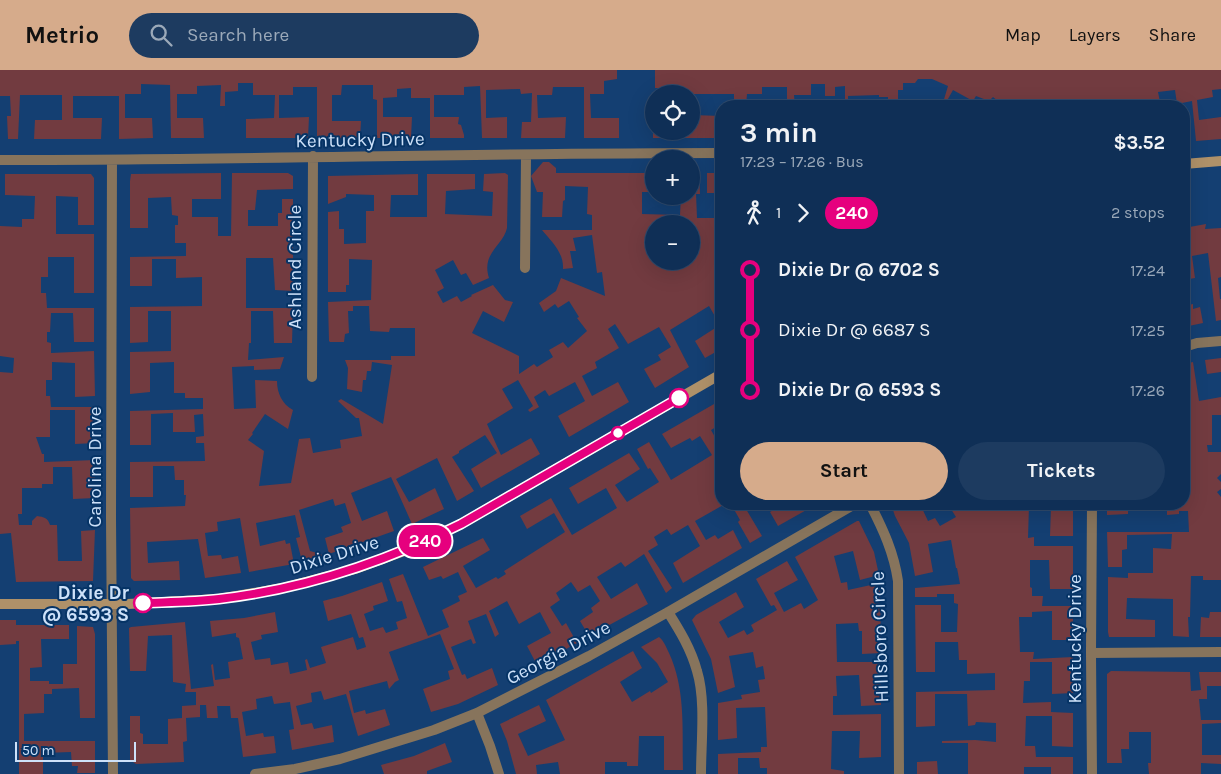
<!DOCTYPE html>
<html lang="en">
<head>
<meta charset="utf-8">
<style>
	:root { --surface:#0f2f56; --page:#1d3b60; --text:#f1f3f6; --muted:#9ba9b9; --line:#2f4a6c; --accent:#d6ab8b }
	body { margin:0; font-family:Karla,sans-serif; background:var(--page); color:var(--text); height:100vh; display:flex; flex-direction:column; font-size:19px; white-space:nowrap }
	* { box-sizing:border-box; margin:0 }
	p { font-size:16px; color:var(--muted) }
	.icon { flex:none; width:28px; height:28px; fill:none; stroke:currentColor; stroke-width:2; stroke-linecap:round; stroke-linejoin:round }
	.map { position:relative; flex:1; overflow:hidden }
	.panel { position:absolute; left:715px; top:30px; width:475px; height:410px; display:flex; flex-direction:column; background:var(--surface); border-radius:20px; box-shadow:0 5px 20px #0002,0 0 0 1px var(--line) }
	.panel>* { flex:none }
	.badge { padding:0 10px; border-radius:16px; font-size:18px; line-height:32px }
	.controls { position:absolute; left:645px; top:15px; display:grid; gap:10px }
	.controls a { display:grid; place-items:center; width:55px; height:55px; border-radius:50%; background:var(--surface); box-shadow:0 5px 20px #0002,0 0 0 1px var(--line); font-size:25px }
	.scale { position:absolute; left:15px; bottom:12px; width:121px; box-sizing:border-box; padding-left:5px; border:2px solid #cde1f9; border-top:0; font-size:14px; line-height:18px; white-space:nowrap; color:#cde1f9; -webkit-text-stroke:4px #063466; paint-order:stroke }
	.map>.badge { position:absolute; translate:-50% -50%; box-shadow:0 0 0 2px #fff }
	.legs { display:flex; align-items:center; gap:8px; height:55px; padding:0 25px; font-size:16px }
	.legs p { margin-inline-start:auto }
	.summary { display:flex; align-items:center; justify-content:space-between; height:85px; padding:0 25px }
	h1 { font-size:28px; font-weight:700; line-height:38px }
	.action { display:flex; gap:10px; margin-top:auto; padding:10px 25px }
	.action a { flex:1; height:58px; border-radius:30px; background:var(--accent); color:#111; font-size:20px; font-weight:700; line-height:58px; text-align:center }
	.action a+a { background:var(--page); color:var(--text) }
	ul { padding:0 25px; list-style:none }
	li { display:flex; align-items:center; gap:18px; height:60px; font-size:19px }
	li i { display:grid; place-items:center; width:8px; height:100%; margin:0 6px; background:currentColor }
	li i::after { content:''; width:12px; height:12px; margin:-6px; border:4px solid; border-radius:50%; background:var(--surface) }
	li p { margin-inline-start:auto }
	li:first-child i { background:linear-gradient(#0000 50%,currentColor 0) }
	li:last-child i { background:linear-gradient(currentColor 50%,#0000 0) }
	header { display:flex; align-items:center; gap:30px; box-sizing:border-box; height:70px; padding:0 25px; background:var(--accent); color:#111 }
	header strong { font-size:24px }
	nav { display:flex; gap:28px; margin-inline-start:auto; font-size:18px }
	.search { width:350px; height:45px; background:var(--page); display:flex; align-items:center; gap:12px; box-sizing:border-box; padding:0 18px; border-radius:28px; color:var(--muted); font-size:19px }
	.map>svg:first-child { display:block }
	.green { fill:#723b40; fill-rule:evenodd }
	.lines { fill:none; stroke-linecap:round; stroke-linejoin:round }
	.street { stroke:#87745c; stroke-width:10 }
	.secondary { stroke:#af9169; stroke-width:10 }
	.line-1-casing { stroke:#fff; stroke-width:11 }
	.line-1 { stroke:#e6007e; stroke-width:8 }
	.stop-1-dot { fill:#fff; stroke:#e6007e; stroke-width:2.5 }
	.labels { text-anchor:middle; stroke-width:4; stroke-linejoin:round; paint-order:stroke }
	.street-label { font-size:19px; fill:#cde1f9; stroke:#063466 }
	.stop-label { font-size:19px; font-weight:bold; fill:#cde1f9; stroke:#063466; text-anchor:end }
</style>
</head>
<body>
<header>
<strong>Metrio</strong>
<div class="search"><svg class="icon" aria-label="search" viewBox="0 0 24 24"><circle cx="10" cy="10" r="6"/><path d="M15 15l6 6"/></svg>Search here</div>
<nav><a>Map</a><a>Layers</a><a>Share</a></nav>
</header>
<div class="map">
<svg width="1221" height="704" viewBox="0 0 1221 704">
	<rect width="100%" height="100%" fill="#143f72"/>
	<path class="green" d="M0,0H617V9L604,11V24H590L591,48H619V68H584V17H553L552,25H537L538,48L566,47L565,68H521L522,52H531L532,23L521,24L520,19L486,20V48L507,47V68H482L480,16L464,17V25H434V47H459L458,54L461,55L464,65V68H430V28H411V18L397,19V27L383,28V47H412L411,68H377V30L373,29V15H342L341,25H332V51H361L360,68H317V17H293V25H279V48L309,47L308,68H246V49L274,48L275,25H253V13H238V21L225,22V36H220L221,15L197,16V24H177V48H203L204,68H171L170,15L141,14V24H125V48H152L153,68L119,69V26H73V48H102L101,69H34L35,50H62V25H20L18,69H8L7,46H11L10,26H0Z
		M655,0H1221V19L1212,20L1213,27L1197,30L1199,50L1221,47V69L1196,71L1192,31L1177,34L1175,20L1158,22L1160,32L1146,34V36H1139L1138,34L1129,36H1004L993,27L989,31L976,26L973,31L953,20L944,36H942L948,16L932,9H918L915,13H903V20H898V36H888V27H879V25L848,26V36H845V16L835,17V26H825V14H811V25H794L795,36H787V17H762V24H747L746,36H734V24H694L693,45L721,46V68H653V48L654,61H691V24H666L665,18H655Z
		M543,92H549L556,98V103H654L653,122H642V144L680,145L681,126H691V103H699L700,124H696L697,148H721V227L718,229L721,235V279L705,288L695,271L720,255L709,236L670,260L689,297L655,318L644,299L661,290L658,285L671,277L659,257L628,274L615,254L608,259L619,278L595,292L597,298L582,306L592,326L618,312L629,332L569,367L558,346L585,331L575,312L549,326L545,320L534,327L539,337L530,342L528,340L533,336L518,310L502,319L513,338L487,354L501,385L531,368L540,384L481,418L471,399L497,383L485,365L459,381V383L452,387L474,421L457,431L437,388L396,409L409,432L435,418L444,439L412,454L391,407L351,423L362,451L387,441L394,461L329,484L325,468L343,462L341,457L351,453L345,433L335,436L333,429L299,440L310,481L321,484L322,486L302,491L296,468L300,467L295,445L256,453L260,476L285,470L286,474L290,473L294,494L249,502L240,448L217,452L218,461L205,463L208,486L221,485L222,489L238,486L241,503L205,508L198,469L147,472L148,493L179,491L180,510L134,511L131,508L130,438L185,436L186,425H184V410H175L174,396H153V427H130V392L205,391L204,373H196V367L204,366L203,344L194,345L195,362H173V343L151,344V375H130V341L203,339V328H185V323H174V292L150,293V322L130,324V282L171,281V241H148V272L130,273V237L202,236V207L176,208V189H152V216H130V187L186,186V173H175V155H178V146L172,145L171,127L148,128V158H130V111L131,104L221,103V129H192V147H218V166H231L232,103H288L293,106V119L257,120L255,140H248V156H278V143H282V129H293V221L275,220L273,188H246V238H293L292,273H274L273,241H251V273H249L248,290L284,287L280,299L254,300V296L232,297L234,339L256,338L255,310L277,311C277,323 282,334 293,340L288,359L265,344L252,363L253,364L248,370L264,381L259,416L291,413L299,369L310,368L313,383L341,378L340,370L362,366L359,348H356L338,331L341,329L383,354L392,295L372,292L371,301H367L366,310H363L362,322L347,319L348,298L345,290H391V286H415V258H390L389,262L370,261L369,236H353V241H348L349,263L345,264L344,272H330L329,271L328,232L371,230L372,190L349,189V215H346V222H328V142L339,141V159H344V174L366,173V141H374V125L346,124V127L328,134V106L418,104V125H391L390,147H427V104H475V119L446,121L445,144L492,146L493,122L483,121L484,104L505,103L508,105L507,158C503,176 481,183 489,208L473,215L466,203L461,205L453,190L435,200L444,218L437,222L443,233L457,226L461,232L472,226L471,225L493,215L505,230L513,232L504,252L483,241L472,263L519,286V304L534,294L537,297L553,287L549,280L563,272L568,278L587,261L577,248L579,247L569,231L558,238L555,234L544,242L539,233L556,221L561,208L605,226L602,202L597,203L592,165L573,168L576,181H570L573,198L563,199C564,183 552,172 542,160H592V145L587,144L588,117L565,116V130L563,131L562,147H542L543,122H537L531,106ZM654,154H691V191H654Z
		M707,103H721V123H707Z
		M5,104H91L94,108V155H78V127L56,126V164H94V223H74V187H48V207H41V223H46L47,238H94V272H74L73,243H51L50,262H47V272L51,273V283L94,281L95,326L75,327V293L52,292V310H46V326H50L51,337H95V373L75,374V340H50V367H36L42,384H44V392L95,390V428L73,429L72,397H53V414H42V418H22V444H18L19,455H32V451L37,446C44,447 48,448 50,455H57L58,491H82L81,461L95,460L93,511L16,512L11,463L0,464V302L13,303L14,288L0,286V156L22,157V149H34L35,126L5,125Z
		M1206,154L1205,159L1221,158V207L1218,208L1220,229H1221V250L1216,251L1208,183L1192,186L1195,208L1184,210V158Z
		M1193,234V239L1200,237L1203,253L1184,257V236Z
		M1221,288V302L1207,304L1205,290Z
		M1193,292L1199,331L1221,327V345H1212V375H1207L1208,382H1221V404L1217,408L1221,412V419L1217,422L1221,427V510H1203V506H1191L1190,547H1188L1189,567L1173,566V529L1127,528L1126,549L1155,550V567H1109L1108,562V507L1128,508V503H1153V478L1171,479L1172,464L1127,465V479L1122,480V497H1108L1107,462H1189L1188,441H1179V444L1167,445V434H1184V407H1186L1187,386H1184V294Z
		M721,330V354L711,360L721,378V434H725L695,451L706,470L715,465L718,469L733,460L742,478L683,513L673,493L700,476L688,455L671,465L667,459L654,467L658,475L648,481L672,518L666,523L644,484L625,497L621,492L597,507L611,529L637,513L648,534L589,566L580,551L593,542L591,538L600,531L590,515L578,522L571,512L556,523L560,530L550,537L562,556L566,553L577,573L537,595L527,576L551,563L540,542L519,554L507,531L489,541L499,564L495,567L486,544L468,551L476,573L473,574L471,569L451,577L462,605L465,604L467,609L492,598L498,615L458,634L431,642L423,619L450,609L448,601L454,599L440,564L389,582L399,610L395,612L389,619L387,611L349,621L354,643L365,640L366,644L385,639L390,655L358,666L346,624L324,630L321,621L311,623L312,632L296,636L301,655L312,653L314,659L332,655L334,672L292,680L289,660L294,659L290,632L274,634L272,626L256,629L257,639L242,642L246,666L263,663L264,667L274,666L276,683L243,687L238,648H231L230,636H217L218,648H207L206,635H200V647L186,648L187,671L183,672L184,692L136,694L130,690V646H140V663L143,664V674H168V649L182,648V636L196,635V622H185L186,614L173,612L172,565L148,566L146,601H130L129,558L131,557L185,552L191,619L214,616L211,595L213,594L215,610L230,608L228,592L243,589L239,568L236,567V563L212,567L210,551L244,548L275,542L278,562L261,565L262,569L251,572L255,590L270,588L271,595L288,592L290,604L307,600L305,590L307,589L310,598L326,593L321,577L353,567L357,580L366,577L363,567L359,568L351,544L328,551L323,531L342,526L382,512L388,531L373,536L374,540L364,544L370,561L383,557L386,563L398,559L396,552L407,548L402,531L397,532L389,509L403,504L428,566L449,557L442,540L460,531L458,526L467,522L458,502L443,509L441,506L429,510L423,497L483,468L490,480L463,496L476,518L496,507L498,509L506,504L504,501L565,462L554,443L527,459L520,446L551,428L572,465L617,438L606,418L578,434L569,418L629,383L640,399L615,415L627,432L659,412L650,398L648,399L637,379L649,372L671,410L712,385L700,366L692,371L690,368L671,378L662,364Z
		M731,434H743L762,466L750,473L738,452L740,450Z
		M783,434H817L778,456L770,442Z
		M891,434H920L928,451L935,448L940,456L956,447L951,439L961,434H1073V466H1050L1051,436H1029L1028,468L1034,467V476H1073V519H1050L1049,490H1030V517L1032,518V526H1043L1042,536H1073V570H1052V541L1032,542V547H1019L1020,582H1034L1033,589L1073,587V623L1052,624V592H1030V611H1024L1023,633L1051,632V642L1073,643V677L1052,676V646H1026L1025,676H1035L1036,687H1073V704H1051V697H1024V704H968V673H942V671L975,670L996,672V653L976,652L975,655L968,656L967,624H935V656L916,657V622L995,620V603L967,604V590H959L958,572H935V602H916L915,535H941V562H957L958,534L954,533V524H937V527H915V518L960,514L957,498H956L951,470L928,474L933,502L915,506L909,473L895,446Z
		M1107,434H1128V444L1107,445Z
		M857,451H859L874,482L879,505L860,510L853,481L834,486L841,513L847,512L848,520L880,513L881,583L862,584V561H859L858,553L836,554L837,592H881V635L861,636L859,605L836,606L837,626H833V645L881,644V687L859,688L860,661H832L831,699L844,701V704H767V698H760L759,688H738V704H718V684L761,682V677H767L765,637L736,638L737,668L718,670V633L742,629L741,625L760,622L758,610L765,609L763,596L756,598L753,582L729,586L735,617L718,623L711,589L692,550L696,545L736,522L744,537L719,552L728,568L744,560L747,565L754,561L751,555L777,540L774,535L771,536L756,509L787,491L798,510L774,523L784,542L801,533L804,539L818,530L795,487Z
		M1210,542H1221V567H1200L1201,547L1209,548Z
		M0,550H16V555H69V569H41L42,597L30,598V611H49V614H63V594H77V556L93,557L95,564V648H80L79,618L52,619V624H44V643L24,644V671H95V703H77L78,696H72L71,682L43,683V704H19V571H16V574L0,575Z
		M659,567C664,571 666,577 669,583C686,620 682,660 683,700H664V666H639L638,696H627V692H605V704H560L558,692L536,695L537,704H516L507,671L500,654L539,635L546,651L518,664L528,686L565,670L546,630L633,581L642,598L620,612L632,632L650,621L651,623L668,612L657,593L641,577Z
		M1111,601L1190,602L1191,621L1201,620L1199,602H1221V616H1207V629H1199L1201,650H1221V653L1202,654V685H1221V694L1201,693V704H1149L1148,693H1151V662H1129V679H1121L1122,693H1107V604Z
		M445,673L452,692L427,701V704H384L381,695L414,686Z
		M937,691L938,704H917V692Z"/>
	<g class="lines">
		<path class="street" d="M0,90C240,90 481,83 721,83
			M112,90L111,448L113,704
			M525,198L526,85
			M1184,277L1197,273L1221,271
			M312,307L313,86
			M870,434C883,459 894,483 898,511L899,704
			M668,542C680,561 691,579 697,601C706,630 701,673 701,704
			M1091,583L1221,582
			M477,643L490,676L499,704
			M255,704L295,699L340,689L434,660L477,643L589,586L668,542L855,434
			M1092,704L1091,583L1092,434"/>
		<path class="secondary" d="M1184,94L1221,91
			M0,534H128L219,529L283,518L355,499L404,481L461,454L721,304"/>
	</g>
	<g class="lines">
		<g class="line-1-casing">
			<path id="line-1" d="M143,533C169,532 194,532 219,529C304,519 385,492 461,454L679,328"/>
		</g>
		<use href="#line-1" class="line-1"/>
	</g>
	<g class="stop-1-dot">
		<circle cx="679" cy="328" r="9"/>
		<circle cx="618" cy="363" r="6"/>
		<circle cx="143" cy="533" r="9"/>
	</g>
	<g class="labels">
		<g class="street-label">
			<text transform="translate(360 69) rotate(-1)" y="7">Kentucky Drive</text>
			<text transform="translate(294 197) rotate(-90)" y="7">Ashland Circle</text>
			<text transform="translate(94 397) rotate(-90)" y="7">Carolina Drive</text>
			<text transform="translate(334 484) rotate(-17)" y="7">Dixie Drive</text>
			<text transform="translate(879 567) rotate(-92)" y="7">Hillsboro Circle</text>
			<text transform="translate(1074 569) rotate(-90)" y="7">Kentucky Drive</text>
			<text transform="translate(558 582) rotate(-28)" y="7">Georgia Drive</text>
		</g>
		<g class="stop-label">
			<text x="129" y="529">Dixie Dr<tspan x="129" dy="22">@ 6593 S</tspan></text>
		</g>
	</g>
</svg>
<div class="controls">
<a><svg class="icon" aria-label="locate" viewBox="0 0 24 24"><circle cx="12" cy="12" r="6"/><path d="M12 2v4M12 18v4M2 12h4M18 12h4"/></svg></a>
<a>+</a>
<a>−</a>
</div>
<div class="scale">50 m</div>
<b class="badge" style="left:425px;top:471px;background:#e6007e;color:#fff">240</b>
<section class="panel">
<div class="summary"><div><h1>3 min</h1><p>17:23 – 17:26 · Bus</p></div><b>$3.52</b></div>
<div class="legs"><svg class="icon" aria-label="walk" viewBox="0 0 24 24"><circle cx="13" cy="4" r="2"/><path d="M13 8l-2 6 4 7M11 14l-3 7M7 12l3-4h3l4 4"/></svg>1<svg class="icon" aria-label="forward" viewBox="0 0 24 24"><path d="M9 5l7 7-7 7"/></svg><b class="badge" style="background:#e6007e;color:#fff">240</b><p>2 stops</p></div>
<ul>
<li><i style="color:#e6007e"></i><b>Dixie Dr @ 6702 S</b><p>17:24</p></li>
<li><i style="color:#e6007e"></i><span>Dixie Dr @ 6687 S</span><p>17:25</p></li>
<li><i style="color:#e6007e"></i><b>Dixie Dr @ 6593 S</b><p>17:26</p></li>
</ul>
<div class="action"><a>Start</a><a>Tickets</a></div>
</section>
</div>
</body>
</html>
